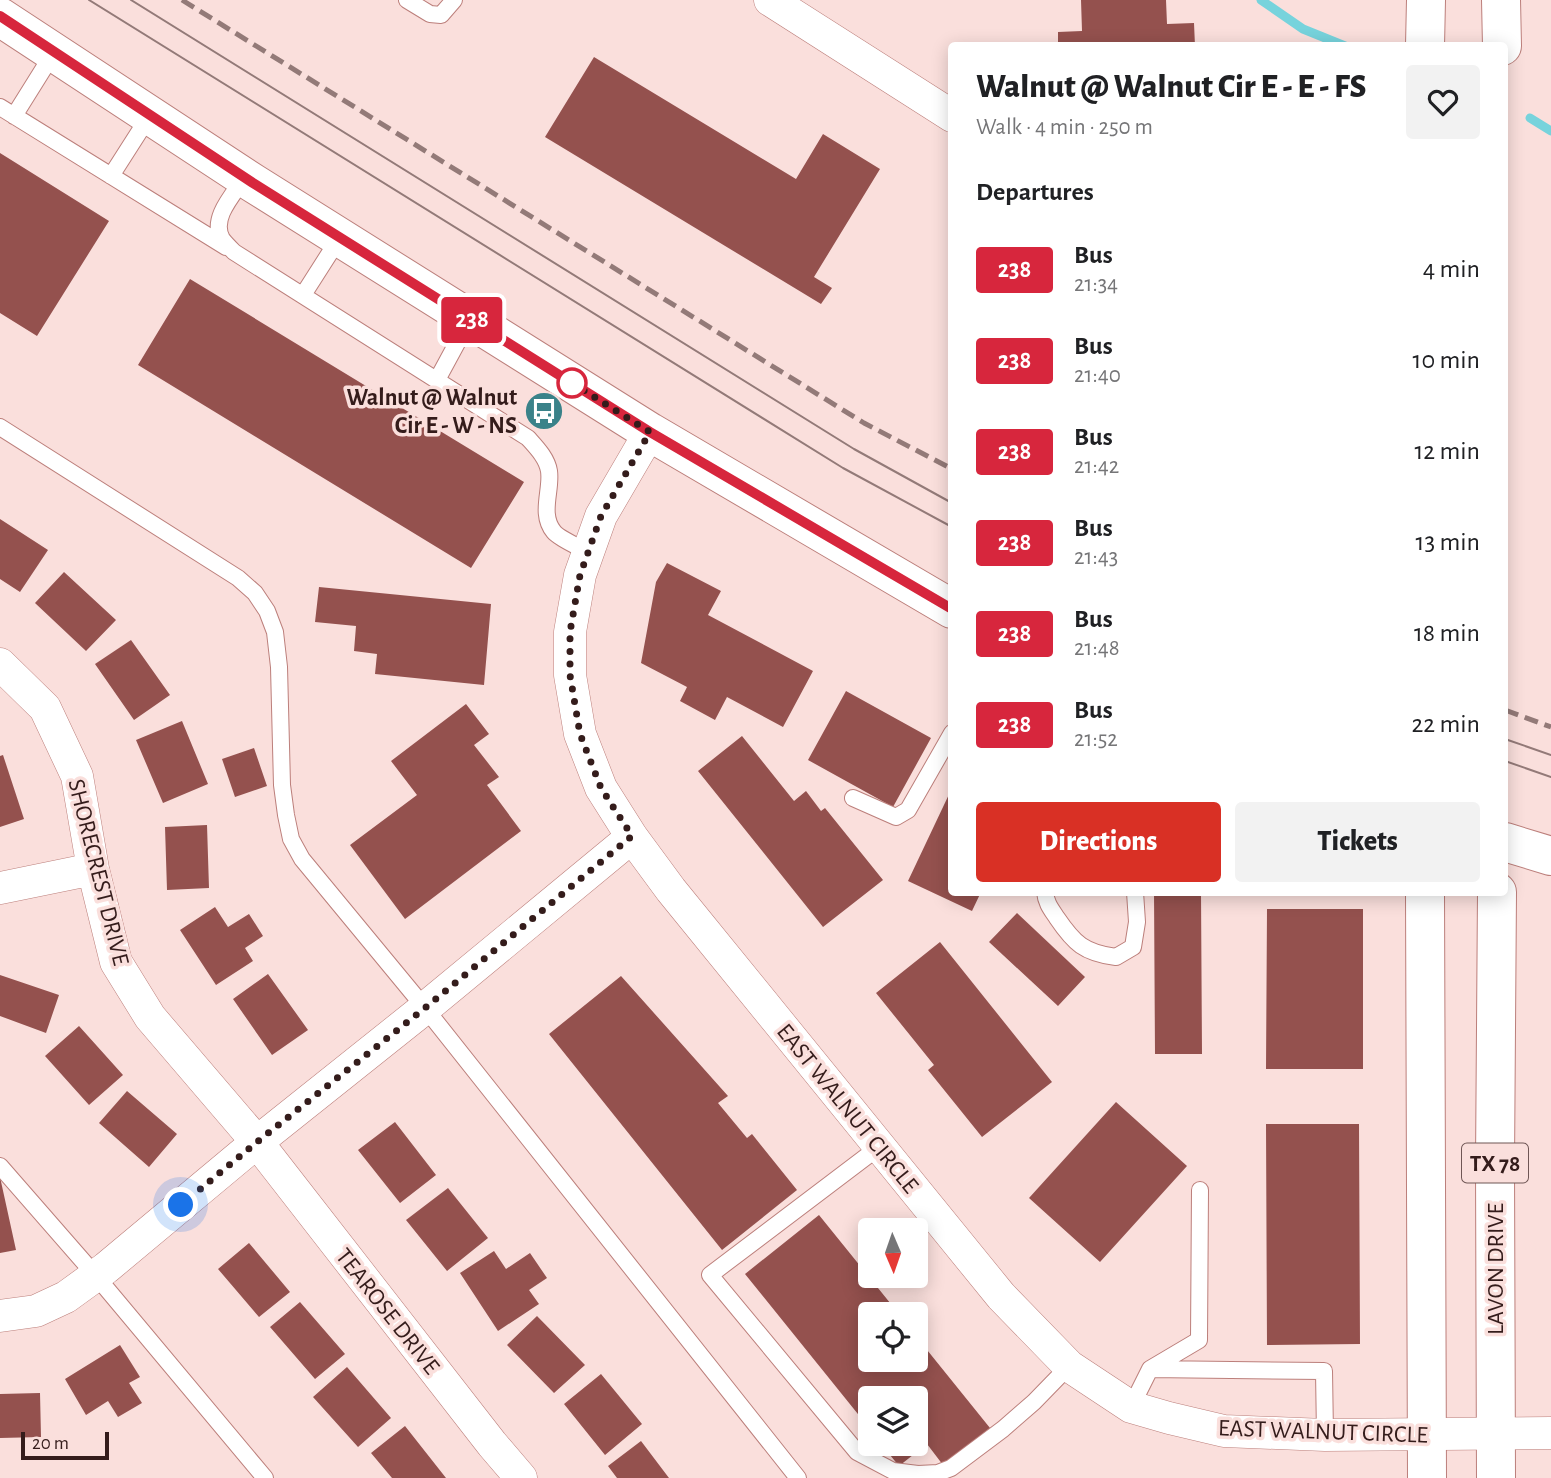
<!DOCTYPE html>
<html lang="en">
<head>
<meta charset="utf-8">
<style>
	:root { --surface:#fff; --page:#f2f2f2; --text:#202124; --muted:#757577; --accent:#d93025 }
	body { margin:0; font-family:"Alegreya Sans",sans-serif; background:var(--page); color:var(--text); height:100vh; display:flex; flex-direction:column; font-size:26px; white-space:nowrap }
	* { box-sizing:border-box; margin:0 }
	p { font-size:23px; color:var(--muted) }
	.icon { flex:none; width:38px; height:38px; fill:none; stroke:currentColor; stroke-width:2; stroke-linecap:round; stroke-linejoin:round }
	.map { position:relative; flex:1; overflow:hidden }
	.side { position:absolute; left:948px; top:42px; width:560px; height:854px; display:flex; flex-direction:column; background:var(--surface); border-radius:7px; box-shadow:0 4px 18px #0003 }
	.side>* { flex:none }
	.badge { padding:0 14px; border-radius:5px; font-size:24px; line-height:46px }
	.needle { width:46px; rotate:178deg }
	.fabs { position:absolute; left:858px; top:1218px; display:grid; gap:14px }
	.fabs a { display:grid; place-items:center; width:70px; height:70px; border-radius:7px; background:var(--surface); box-shadow:0 4px 18px #0003; font-size:35px }
	.scale { position:absolute; left:21px; bottom:18px; width:88px; box-sizing:border-box; padding-left:7px; border:4px solid #341c1b; border-top:0; font-size:19px; line-height:24px; white-space:nowrap; color:#341c1b; -webkit-text-stroke:5px #fadfdc; paint-order:stroke }
	.you { position:absolute; width:35px; height:35px; margin:-18px; border:5px solid #fff; border-radius:50%; background:#1a73e8; box-shadow:0 0 0 10px #1a73e833 }
	.map>.badge { position:absolute; translate:-50% -50%; box-shadow:0 0 0 4px #fff }
	h2 { padding:0 28px; font-size:26px; line-height:63px }
	.round { display:grid; place-items:center; flex:none; width:74px; height:74px; border-radius:7px; background:var(--page) }
	.headline { display:flex; align-items:center; justify-content:space-between; height:119px; padding:0 28px }
	h1 { font-size:33px; font-weight:800; line-height:52px }
	.button { display:flex; gap:14px; margin-top:auto; padding:14px 28px }
	.button a { flex:1; height:80px; border-radius:7px; background:var(--accent); color:#fff; font-size:28px; font-weight:800; line-height:80px; text-align:center }
	.button a+a { background:var(--page); color:var(--text) }
	ul { padding:0; list-style:none }
	li { display:flex; align-items:center; gap:21px; height:91px; padding:0 28px }
	li div { flex:1 }
	li b { display:block; font-size:26px }
	li em { font-style:normal }
	li .badge { min-width:77px; font-weight:700; text-align:center }
	.map>svg:first-child { display:block }
	.lines { fill:none; stroke-linecap:round; stroke-linejoin:round }
	.stream { stroke:#77d3dc; stroke-width:9 }
	.building { fill:#94514e }
	.service-casing { stroke:#bc7f7b; stroke-width:18 }
	.minor-casing { stroke:#bc7f7b; stroke-width:33 }
	.tertiary-casing { stroke:#bc7f7b; stroke-width:40 }
	.primary-casing { stroke:#bc7f7b; stroke-width:40 }
	.service { stroke:#fff; stroke-width:16 }
	.minor { stroke:#fff; stroke-width:32 }
	.tertiary { stroke:#fff; stroke-width:38 }
	.primary { stroke:#fff; stroke-width:38 }
	.tram { stroke:#937a78; stroke-width:2 }
	.rail { stroke:#937a78; stroke-width:5; stroke-dasharray:14 7; stroke-linecap:butt }
	.line-casing { stroke:#fff; stroke-width:16 }
	.line { stroke:#d7263d; stroke-width:10 }
	.walk { stroke:#341c1b; stroke-width:7; stroke-dasharray:0 12.6 }
	.stop-dot { fill:#fff; stroke:#d7263d; stroke-width:3.5 }
	.labels { text-anchor:middle; stroke-width:7; stroke-linejoin:round; paint-order:stroke }
	.shield { fill:#fadfdc; stroke:#6f5655; stroke-width:2 }
	.shield-label { font-size:23px; font-weight:bold; fill:#341c1b }
	.poi-label { font-size:24px; font-weight:bold; fill:#341c1b; stroke:#fadfdc; text-anchor:end }
	.street-label { font-size:24px; fill:#341c1b; stroke:#fadfdc }
</style>
</head>
<body>
<div class="map">
<svg width="1551" height="1478" viewBox="0 0 1551 1478">
	<rect width="100%" height="100%" fill="#fadfdc"/>
	<g class="lines">
		<path class="stream" d="M1261,0L1303,29L1345,46
			M1530,118L1551,131"/>
	</g>
	<path class="building" d="M1081,0H1166L1167,24L1194,23L1195,46H1058V32L1082,31Z
		M594,57L796,179L823,134L880,169L814,277L832,288L821,304L545,137Z
		M0,153L109,221L37,336L0,313Z
		M190,279L524,482L471,568L138,365Z
		M0,519L48,550L20,592L0,579Z
		M667,563L721,591L708,615L813,671L783,727L727,697L715,720L680,701L687,687L641,663L656,582Z
		M64,572L116,620L86,651L35,603Z
		M319,587L491,604L484,685L375,674L377,654L354,651L356,626L315,622Z
		M131,640L170,695L134,720L95,664Z
		M846,691L931,738L893,807L808,760Z
		M466,704L489,734L474,745L499,777L487,785L521,831L405,919L350,845L417,795L391,761Z
		M182,721L208,784L163,803L136,740Z
		M742,736L794,801L806,791L821,811L825,808L883,880L823,927L698,771Z
		M254,748L267,786L235,797L222,759Z
		M3,755L24,819L0,827V756Z
		M952,788V892H981L972,911L908,881Z
		M207,825L209,888L167,890L165,827Z
		M1154,892H1201L1202,1054H1155Z
		M215,907L228,927L249,914L263,936L245,948L253,961L216,985L180,930Z
		M1267,909H1363V1069H1266Z
		M1017,913L1085,977L1058,1006L989,942Z
		M940,942L1052,1082L982,1137L928,1070L934,1065L876,993Z
		M268,974L308,1030L272,1055L233,999Z
		M0,975L59,995L46,1033L0,1016Z
		M621,976L728,1096L718,1103L747,1138L752,1134L797,1190L722,1250L549,1034Z
		M79,1026L123,1075L89,1105L45,1056Z
		M127,1091L177,1134L149,1167L99,1123Z
		M1116,1102L1187,1166L1100,1262L1029,1198Z
		M395,1122L436,1175L400,1203L358,1150Z
		M1266,1124H1359L1360,1344L1267,1345Z
		M0,1177L16,1250L0,1253Z
		M448,1188L488,1238L447,1271L406,1220Z
		M819,1215L899,1314H870V1360H915V1335L990,1428L943,1465L927,1444L899,1466L881,1444H915V1398H870V1429L745,1274Z
		M249,1243L290,1292L259,1317L218,1269Z
		M494,1251L506,1269L530,1253L547,1278L529,1290L539,1304L498,1331L460,1273Z
		M300,1302L345,1354L315,1379L270,1327Z
		M537,1316L585,1365L554,1393L507,1345Z
		M120,1345L140,1377L129,1383L142,1403L118,1417L108,1401L86,1415L65,1379Z
		M347,1367L391,1418L358,1447L313,1397Z
		M601,1374L642,1424L605,1455L564,1404Z
		M40,1393L41,1437L0,1438V1394Z
		M405,1426L446,1478H392L371,1453Z
		M641,1441L669,1478H617L608,1466Z"/>
	<g class="lines">
		<g class="service-casing">
			<path id="service" d="M407,0L430,14L441,15L454,0
				M0,107L226,247
				M14,116L54,52
				M111,176L150,115
				M245,177C234,194 210,218 222,239C225,243 230,248 234,252L528,438C536,447 547,458 549,471C552,490 539,514 554,532C560,539 579,547 588,552
				M303,295L340,237
				M437,380L470,319
				M0,427L238,578L255,593L267,611L275,632L279,667L282,785L286,815L291,839L302,859L425,1008L798,1478
				M853,798L896,817L908,810L952,733
				M1045,892C1046,903 1051,909 1057,918C1074,943 1084,953 1116,957L1133,947L1137,922L1135,892
				M879,1147L710,1275L857,1452L893,1471L918,1474L938,1473L951,1468L1003,1429L1034,1402L1069,1366
				M0,1166L96,1276L265,1478
				M1150,1369L1324,1371L1325,1435
				M1131,1407L1150,1369L1199,1340L1200,1190"/>
		</g>
		<g class="minor-casing">
			<path id="minor" d="M770,0L952,116
				M650,432L601,516L580,575L570,632V675L580,734L601,788L632,837L671,890L1001,1296L1069,1366L1131,1407L1169,1418L1224,1431L1325,1435L1551,1433
				M0,664L45,708L77,776L93,869L116,962L150,1017L257,1142L492,1444L521,1478
				M0,888L93,869
				M0,1316L36,1311L66,1297L106,1268L257,1142L425,1008L632,837"/>
		</g>
		<g class="tertiary-casing">
			<path id="tertiary" d="M0,17L253,183L650,432L952,609
				M1505,842L1551,856"/>
		</g>
		<g class="primary-casing">
			<path id="primary" d="M1501,0L1502,46
				M1425,46L1426,0
				M1425,892L1427,1478
				M1496,1478L1495,1164L1497,892"/>
		</g>
		<use href="#service" class="service"/>
		<use href="#minor" class="minor"/>
		<use href="#tertiary" class="tertiary"/>
		<use href="#primary" class="primary"/>
		<path class="tram" d="M89,0L843,468L952,527
			M131,0L854,449L952,503
			M1505,739L1551,755
			M1505,761L1551,777"/>
		<path class="rail" d="M182,0L864,423L952,469
			M1505,710L1551,727"/>
	</g>
	<g class="lines">
		<g class="line-casing">
			<path id="line" d="M0,16L253,183L650,432L952,609"/>
		</g>
		<use href="#line" class="line"/>
		<path class="walk" d="M181,1205L257,1142L425,1008L632,836L601,788L580,734L570,675V632L580,575L601,516L650,432L572,383"/>
	</g>
	<defs>
		<g id="bus-disc" transform="scale(2.0125)"><circle r="9.5" fill="#3a8289" stroke="#fadfdc"/><path d="M-5-6H5V4H4V6H2V4H-2V6H-4V4H-5ZM-3.5-4V0h7V-4ZM-3.5 1.2v1.5H-2V1.2ZM2 1.2v1.5H3.5V1.2Z" fill="#fff"/></g>
	</defs>
	<g fill-rule="evenodd">
		<use href="#bus-disc" x="544" y="411"/>
	</g>
	<circle class="stop-dot" cx="572" cy="383" r="14"/>
	<g class="labels">
		<rect class="shield" x="1462" y="1143.5" width="66" height="39" rx="5"/>
		<g class="shield-label">
			<text x="1495" y="1171">TX 78</text>
		</g>
		<g class="poi-label">
			<text x="517" y="405">Walnut @ Walnut<tspan x="517" dy="28">Cir E - W - NS</tspan></text>
		</g>
		<g class="street-label">
			<text transform="translate(99 872) rotate(76)" y="8">SHORECREST DRIVE</text>
			<text transform="translate(848 1108) rotate(51)" y="8">EAST WALNUT CIRCLE</text>
			<text transform="translate(1495 1269) rotate(-90)" y="8">LAVON DRIVE</text>
			<text transform="translate(388 1311) rotate(52)" y="8">TEAROSE DRIVE</text>
			<text transform="translate(1323 1431) rotate(2)" y="8">EAST WALNUT CIRCLE</text>
		</g>
	</g>
</svg>
<div class="fabs">
<a><svg class="needle" viewBox="-14 -14 28 28"><path d="M0-13l5 13h-10z" fill="#e53935"/><path d="M0 13l5-13h-10z" fill="#757577"/></svg></a>
<a><svg class="icon" aria-label="locate" viewBox="0 0 24 24"><circle cx="12" cy="12" r="6"/><path d="M12 2v4M12 18v4M2 12h4M18 12h4"/></svg></a>
<a><svg class="icon" aria-label="layers" viewBox="0 0 24 24"><path d="M12 4l9 5-9 5-9-5zM3 14l9 5 9-5"/></svg></a>
</div>
<div class="scale">20 m</div>
<div class="you" style="left:181px;top:1205px"></div>
<b class="badge" style="left:472px;top:320px;background:#d7263d;color:#fff">238</b>
<section class="side">
<div class="headline"><div><h1>Walnut @ Walnut Cir E - E - FS</h1><p>Walk · 4 min · 250 m</p></div><a class="round"><svg class="icon" aria-label="heart" viewBox="0 0 24 24"><path d="M12 20l-8-8c-3-5 5-10 8-4 3-6 11-1 8 4z"/></svg></a></div>
<h2>Departures</h2>
<ul>
<li><span class="badge" style="background:#d7263d;color:#fff">238</span><div><b>Bus</b><p>21:34</p></div><em>4 min</em></li>
<li><span class="badge" style="background:#d7263d;color:#fff">238</span><div><b>Bus</b><p>21:40</p></div><em>10 min</em></li>
<li><span class="badge" style="background:#d7263d;color:#fff">238</span><div><b>Bus</b><p>21:42</p></div><em>12 min</em></li>
<li><span class="badge" style="background:#d7263d;color:#fff">238</span><div><b>Bus</b><p>21:43</p></div><em>13 min</em></li>
<li><span class="badge" style="background:#d7263d;color:#fff">238</span><div><b>Bus</b><p>21:48</p></div><em>18 min</em></li>
<li><span class="badge" style="background:#d7263d;color:#fff">238</span><div><b>Bus</b><p>21:52</p></div><em>22 min</em></li>
</ul>
<div class="button"><a>Directions</a><a>Tickets</a></div>
</section>
</div>
</body>
</html>
